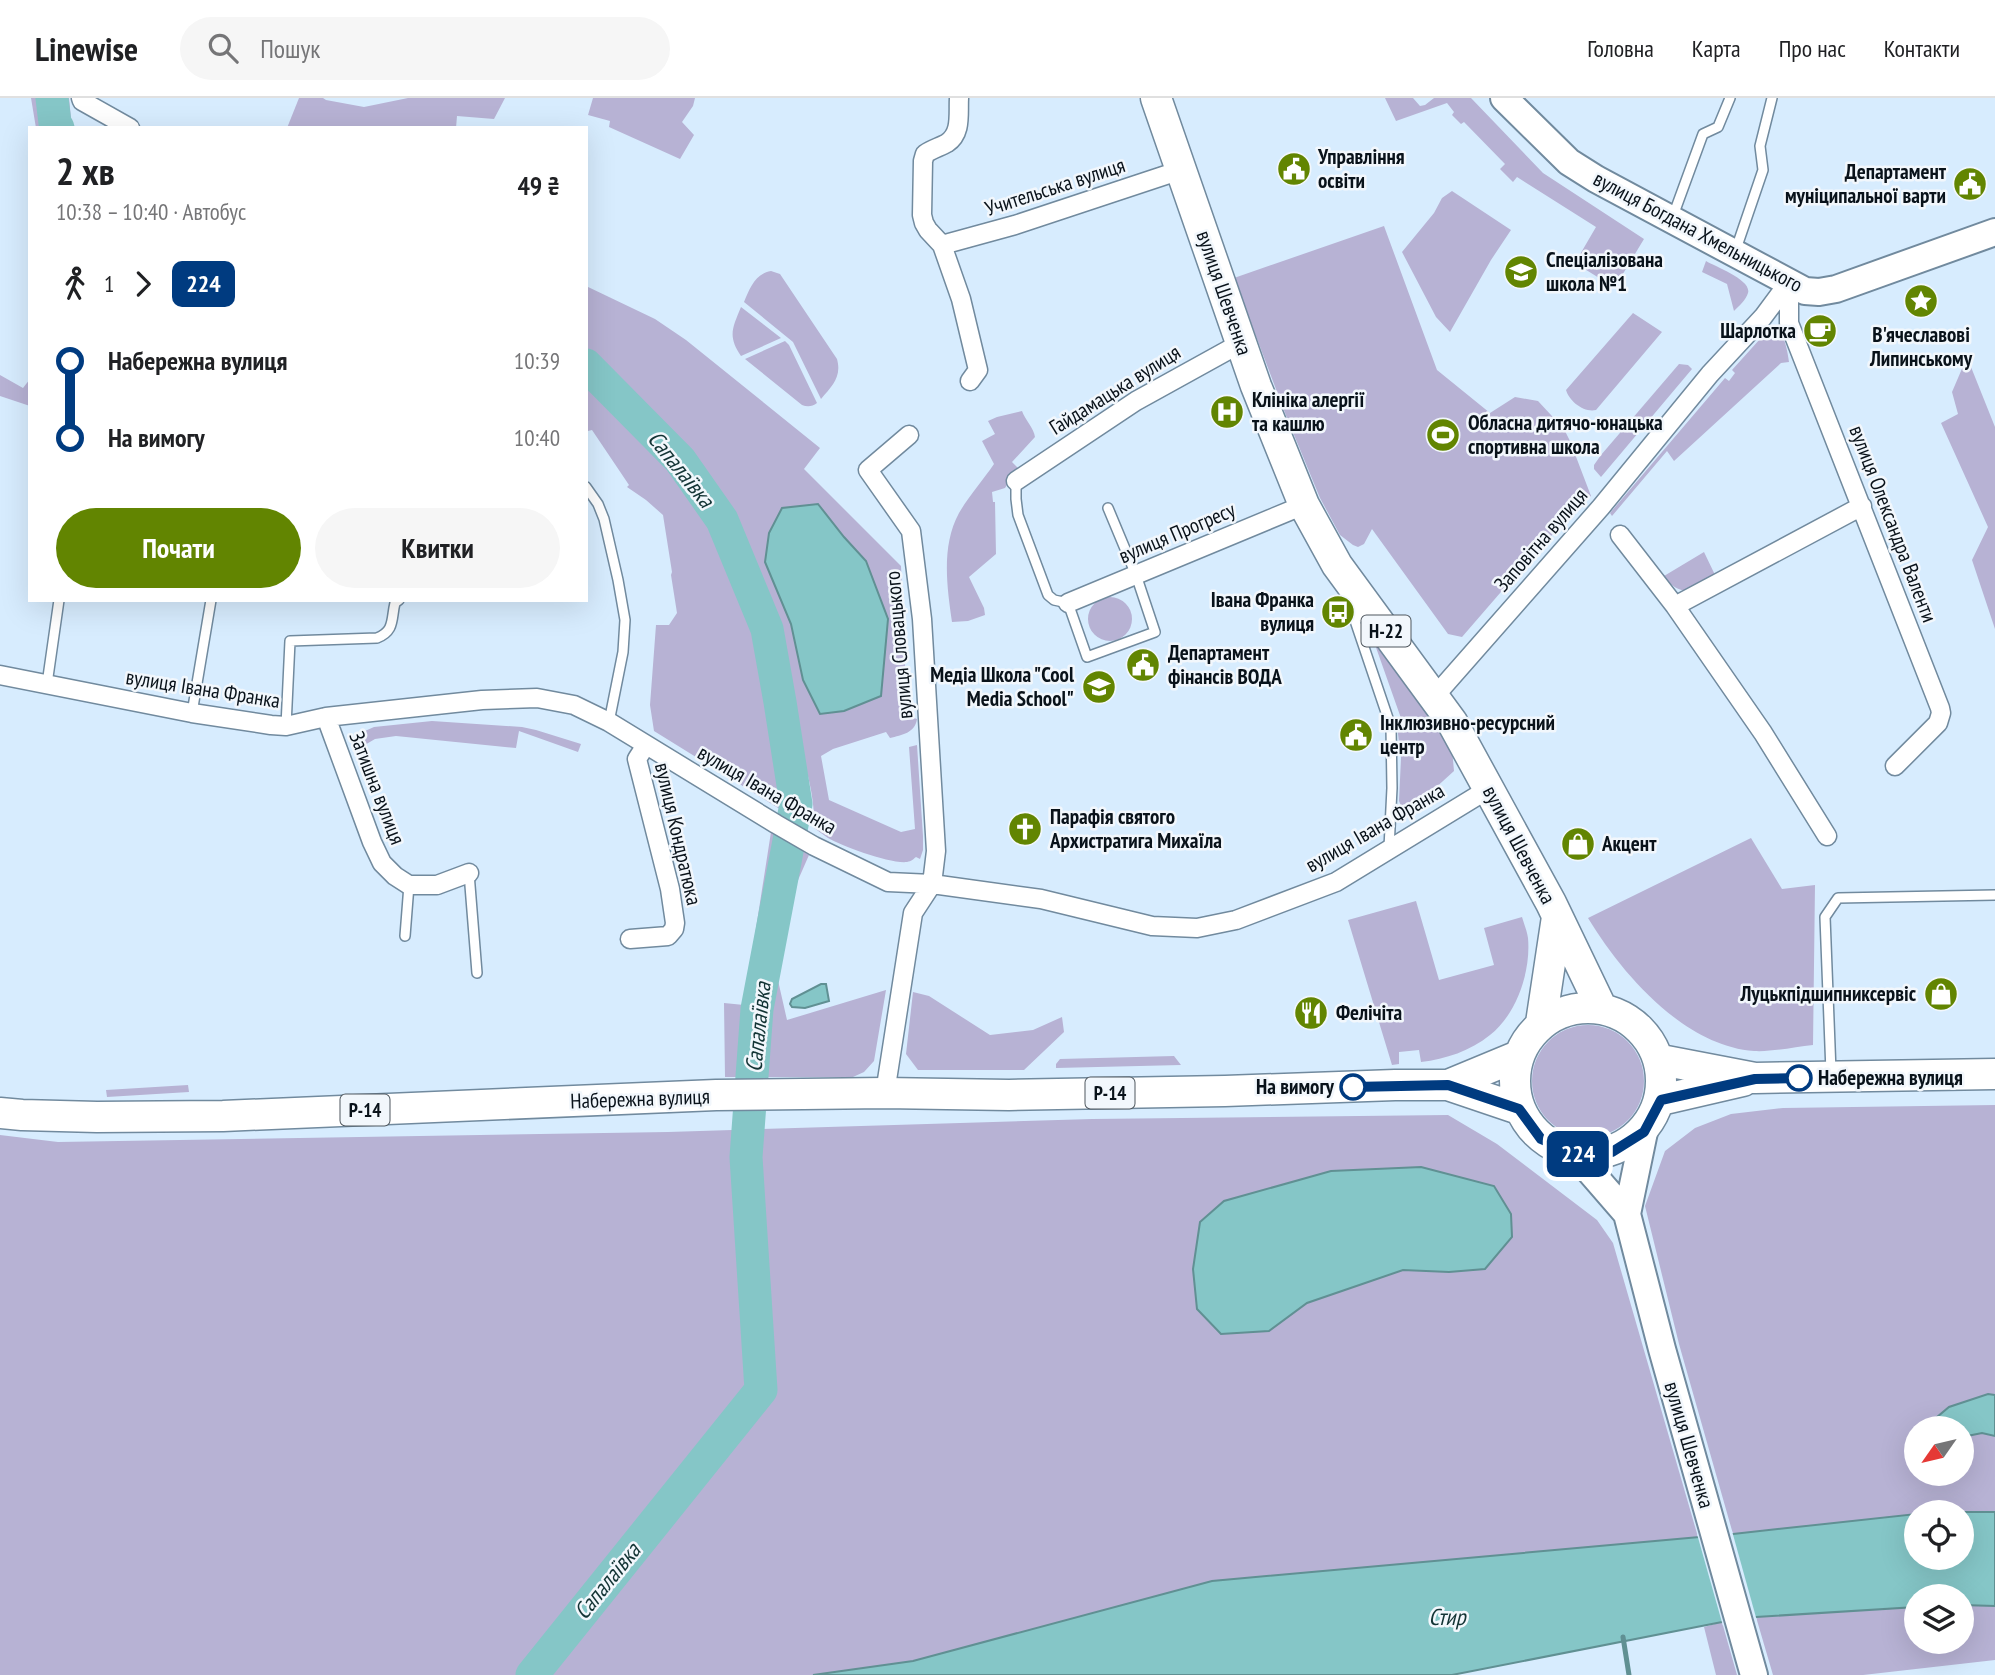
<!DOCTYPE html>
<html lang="uk">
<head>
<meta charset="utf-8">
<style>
	:root { --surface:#fff; --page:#f6f6f6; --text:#202124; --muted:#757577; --line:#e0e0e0; --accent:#628501 }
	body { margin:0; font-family:"PT Sans Narrow",sans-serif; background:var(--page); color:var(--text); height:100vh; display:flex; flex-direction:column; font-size:26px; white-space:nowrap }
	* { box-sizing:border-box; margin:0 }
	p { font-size:23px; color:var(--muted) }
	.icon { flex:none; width:38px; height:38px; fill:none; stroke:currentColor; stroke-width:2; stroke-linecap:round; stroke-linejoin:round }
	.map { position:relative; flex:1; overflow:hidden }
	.details { position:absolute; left:28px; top:28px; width:560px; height:476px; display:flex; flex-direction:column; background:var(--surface); border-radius:0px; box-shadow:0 7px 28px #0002 }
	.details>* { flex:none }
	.badge { padding:0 14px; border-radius:10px; font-size:24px; line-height:46px }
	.needle { width:46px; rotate:236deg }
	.controls { position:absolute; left:1904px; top:1318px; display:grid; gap:14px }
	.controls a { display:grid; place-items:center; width:70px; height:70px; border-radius:50%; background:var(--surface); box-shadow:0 7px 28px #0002; font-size:35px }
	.map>.badge { position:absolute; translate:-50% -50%; box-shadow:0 0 0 4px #fff }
	.legs { display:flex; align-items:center; gap:10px; height:77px; padding:0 28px; font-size:23px }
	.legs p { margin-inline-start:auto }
	.headline { display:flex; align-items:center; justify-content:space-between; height:119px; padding:0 28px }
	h1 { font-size:38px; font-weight:800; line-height:52px }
	.button { display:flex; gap:14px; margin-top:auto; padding:14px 28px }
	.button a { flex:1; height:80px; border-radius:42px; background:var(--accent); color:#fff; font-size:28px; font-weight:800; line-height:80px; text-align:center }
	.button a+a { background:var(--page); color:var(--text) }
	ul { padding:0 28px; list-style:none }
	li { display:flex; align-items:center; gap:24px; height:77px; font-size:26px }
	li i { display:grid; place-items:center; width:10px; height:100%; margin:0 9px; background:currentColor }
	li i::after { content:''; width:18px; height:18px; margin:-9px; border:5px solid; border-radius:50%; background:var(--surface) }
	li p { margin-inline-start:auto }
	li:first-child i { background:linear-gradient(#0000 50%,currentColor 0) }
	li:last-child i { background:linear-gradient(currentColor 50%,#0000 0) }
	header { display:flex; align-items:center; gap:42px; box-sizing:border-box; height:98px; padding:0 35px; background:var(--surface); border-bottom:2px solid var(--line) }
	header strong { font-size:33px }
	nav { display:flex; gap:38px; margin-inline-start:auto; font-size:24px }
	.search { width:490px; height:63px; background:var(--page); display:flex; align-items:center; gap:18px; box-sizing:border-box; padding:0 24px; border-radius:38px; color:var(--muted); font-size:26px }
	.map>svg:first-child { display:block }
	.green { fill:#b7b2d4; fill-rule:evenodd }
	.water { fill:#85c6c7; stroke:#609093; stroke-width:2 }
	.pier { fill:#d7ecfe }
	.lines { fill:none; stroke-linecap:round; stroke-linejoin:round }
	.stream { stroke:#609093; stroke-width:5 }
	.river { stroke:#85c6c7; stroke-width:33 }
	.lane-casing { stroke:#718a9e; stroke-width:12 }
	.street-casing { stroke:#718a9e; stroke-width:21 }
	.secondary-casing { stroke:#718a9e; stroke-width:30 }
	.primary-casing { stroke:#718a9e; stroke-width:33 }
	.lane { stroke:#fff; stroke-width:9 }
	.street { stroke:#fff; stroke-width:18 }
	.secondary { stroke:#fff; stroke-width:26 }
	.primary { stroke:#fff; stroke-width:30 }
	.line-1-casing { stroke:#fff; stroke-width:16 }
	.line-1 { stroke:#003b80; stroke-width:10 }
	.stop-1-dot { fill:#fff; stroke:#003b80; stroke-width:3.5 }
	.labels { text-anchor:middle; stroke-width:5; stroke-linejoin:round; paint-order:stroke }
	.shield { fill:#f2f7fc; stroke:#4f575e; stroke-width:2 }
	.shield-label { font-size:19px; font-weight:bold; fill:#09121a }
	.poi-label { font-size:21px; font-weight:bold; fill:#09121a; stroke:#f2f7fc; text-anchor:start }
	.street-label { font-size:21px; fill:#09121a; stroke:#f2f7fc }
	.stop-label { font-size:21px; font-weight:bold; fill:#09121a; stroke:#f2f7fc; text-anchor:start }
	.water-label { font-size:23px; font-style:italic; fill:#133435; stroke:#f2f7fc }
</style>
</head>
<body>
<header>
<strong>Linewise</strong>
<div class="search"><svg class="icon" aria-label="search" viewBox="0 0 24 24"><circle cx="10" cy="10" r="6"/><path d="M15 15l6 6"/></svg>Пошук</div>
<nav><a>Головна</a><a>Карта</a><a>Про нас</a><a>Контакти</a></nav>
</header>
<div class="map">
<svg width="1995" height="1577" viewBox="0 0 1995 1577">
	<rect width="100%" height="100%" fill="#d7ecfe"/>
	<path class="green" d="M31,0H69L72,30H36Z
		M299,0H323L326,2L364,9L408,0H505L494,21L457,18L456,30H287Z
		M593,0H695L693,8L682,24L694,37L680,61L609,29L610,23L588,17Z
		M1385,0H1413L1420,8L1425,7L1434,0H1471L1543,75L1644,141L1618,184L1612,188L1575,165L1596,129L1517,79L1513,84L1500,71L1505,66L1464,24L1461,26L1452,17L1454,14L1447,5L1396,23Z
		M1452,93L1511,132L1491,162L1450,234L1436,219L1402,154L1434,115L1442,100Z
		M1384,128L1437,272L1490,315L1515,299L1538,303L1564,331L1570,343L1591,398L1539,450L1462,539L1448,536L1372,431L1364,446L1358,449L1353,447L1340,437L1320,400L1285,315L1234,180Z
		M1706,163C1716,169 1752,182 1748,195C1746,202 1739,208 1734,213L1727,186L1702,174Z
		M771,173L780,176L837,261C842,279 832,288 821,301L793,244L744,204C750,190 755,176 771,173Z
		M586,188L655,221L686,242L820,350L804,371L901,468L907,618L917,621C915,635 902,637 890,640L886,634L833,651L821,658L829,702L901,734L915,731L909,649L917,647L923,738V752L920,761L916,759C912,762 912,763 907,764C890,766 842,748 828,740C823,737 819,733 814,730C815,701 808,675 799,647L775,652L784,696L783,713L654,633L650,607L656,527H669L677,515L671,477L672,474L663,417L646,402L627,389L629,387L592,332L588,333L586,330ZM844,439L866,463L803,582L791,526L765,464Z
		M741,209L781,240L741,258C727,238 733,229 741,209Z
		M1633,215L1662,234L1596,312C1584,315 1569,303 1566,292Z
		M1770,232H1778C1786,242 1787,252 1789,264L1781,265L1674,363L1667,353L1612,418L1610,415L1725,280L1729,283L1735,275L1732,272L1760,241Z
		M785,243L789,247L817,305C812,309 807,309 802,307L745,261Z
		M1967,259L1995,329V531L1972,462L1988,429L1941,325L1958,316L1952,294Z
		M1679,266L1688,267L1692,271L1601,379L1594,371V367L1601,357Z
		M0,277L23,290L30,281V308L0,298Z
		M1022,313C1025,322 1034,330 1035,339L1012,364L1018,370L1005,390L992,394L993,404H995L996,456L969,479L984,510L985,517L968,523L952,524C947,489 941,448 959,415C969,398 983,382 994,366L982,343L995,336L988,323L997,319Z
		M1704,454L1716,479C1693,490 1683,503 1664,478Z
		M1088 521a22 22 0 1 1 44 0a22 22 0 1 1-44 0Z
		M1373,541L1381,542L1452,651L1454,673L1410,713L1402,710L1399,703L1401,660L1396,620L1402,623Z
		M432,623L522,629L536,632L581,646L578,654L519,633L516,650L396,638L375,641L363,648L362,640L365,633L374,629Z
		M771,734L809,757L781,821L777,878L787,922L886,892L874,963L864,974L853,979H725L724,905L744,907Z
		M1751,740L1782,791L1815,787L1813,947C1794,949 1773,954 1754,953C1684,948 1622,876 1588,820Z
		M1416,803L1439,882L1494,867L1484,830L1522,819C1524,826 1527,833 1528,840C1531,873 1517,916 1490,937C1470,953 1446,961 1421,964L1419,952L1399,954V966L1392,967L1348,822Z
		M913,894L929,898L990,937L1033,932L1062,919L1064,934L1024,972H918L906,956Z
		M1532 983a56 56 0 1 1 112 0a56 56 0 1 1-112 0Z
		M1174,958L1181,967L1056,970V966L1060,961Z
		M188,987L189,994L107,999L106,992Z
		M1995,1007V1414H1916V1416L1733,1436L1679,1246L1645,1108L1665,1053L1695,1030L1731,1016L1783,1010ZM1916,1330H1962V1376H1916Z
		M1448,1017L1497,1046L1597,1122L1613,1145L1698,1439L1212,1483L913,1563L813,1577H0V1037L58,1044L668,1034L1092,1021Z
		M1962,1507L1995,1508V1562L1863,1577H1773L1756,1519L1916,1509V1544H1962Z
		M1722,1524L1737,1577H1716L1704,1529Z"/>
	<path class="water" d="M818,406L844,439L866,463L888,521L881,598L844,613L820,616L803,582L791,526L765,464L769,435L782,410Z
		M821,886H826L829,903L805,910L792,909L790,906L792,901Z
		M1421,1069L1494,1088L1511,1116L1512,1139L1485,1171L1449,1174L1403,1172L1307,1205L1269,1233L1221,1236L1197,1211L1193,1171L1200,1124L1224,1103L1331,1073Z
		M1988,1296L1995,1297V1338L1982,1335L1962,1339V1330H1924L1949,1309Z
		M1935,1414H1995V1508L1962,1507V1498H1916V1509L1756,1519L1722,1524L1452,1577H813L913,1563L1212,1483L1733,1436L1916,1416V1460H1962V1414Z"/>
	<path class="pier" d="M1732,1433L1757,1523L1723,1528L1697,1436Z"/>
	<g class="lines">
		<path class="stream" d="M1623,1539L1629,1577"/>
		<path class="river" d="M52,0L55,25L58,30
			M532,1577L761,1292L746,1059L757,911L796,706L780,604L767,531L722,422L680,362L586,267"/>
		<g class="lane-casing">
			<path id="lane" d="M1673,118L1703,36L1718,29L1730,0
				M1735,154L1763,72L1760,48L1772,0
				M1016,383V401L1018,417L1048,497L1054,502L1068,505L1087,559L1155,534L1136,477L1108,410
				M586,389L598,406L604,421L618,482L625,522L623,554L609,624
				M1347,499L1391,629L1392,690L1389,750
				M47,586L59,502
				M192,615L211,502
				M286,628L290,543L377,540C395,533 391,521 395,505L399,502
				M469,775L477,875
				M405,838L409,787
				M1831,974L1825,819L1838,800L1995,797"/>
		</g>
		<g class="street-casing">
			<path id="street" d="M81,0L82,3L130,30
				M959,0C958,16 962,35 947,45C940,49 932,51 925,56L923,63L922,117L924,125L928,132L942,147L961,201L978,272L970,283
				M942,147L1015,127L1181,72
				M1789,184V225L1940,610L1941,615L1938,625L1895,668
				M1016,383L1136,303L1241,245
				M1620,437L1675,508L1763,635L1827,738
				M1068,505L1304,407
				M1675,508L1862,408
				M0,577L192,615L271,627L286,628L326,619L482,602L537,600L574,607L609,624L776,726L814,748L888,784L932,786L1041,801L1152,828L1197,830L1236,822L1336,784L1490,690
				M1434,599L1601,409L1710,276L1763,219L1789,184
				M326,619L372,744L382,765L395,778L409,787H437L469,775
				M630,841L668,838L674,831L675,825L670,791L637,661L646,647
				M885,995L913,815L932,786L936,753L922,521L911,433L868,372L909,337"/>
		</g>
		<g class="secondary-casing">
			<path id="secondary" d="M1504,0L1569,64L1596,81L1805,193L1819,194L1836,191L1995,134
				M1644,1034L1627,1116L1662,1251L1754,1577
				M1575,1056L1627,1116"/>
		</g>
		<g class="primary-casing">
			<path id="primary" d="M1156,0L1256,288L1304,407L1337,467L1452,624L1551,805L1601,909
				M1515 983a73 73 0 1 1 146 0a73 73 0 1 1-146 0Z
				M1541,925L1557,819
				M1661,962L1755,980L1995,976
				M1448,987L1518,958
				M1661,1002L1743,983
				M0,1015L22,1017L97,1019L223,1018L716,997L885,995L1009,997L1225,993L1395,987H1448L1519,1011"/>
		</g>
		<use href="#lane" class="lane"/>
		<use href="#street" class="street"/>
		<use href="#secondary" class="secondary"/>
		<use href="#primary" class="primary"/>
	</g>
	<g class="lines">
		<g class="line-1-casing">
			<path id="line-1" d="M1353,989L1448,987L1519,1011L1541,1041L1575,1056L1612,1054L1644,1034L1661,1002L1755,981L1799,980"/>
		</g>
		<use href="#line-1" class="line-1"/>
	</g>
	<defs>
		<g id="civic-disc" transform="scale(1.75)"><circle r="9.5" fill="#628501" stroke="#f2f7fc"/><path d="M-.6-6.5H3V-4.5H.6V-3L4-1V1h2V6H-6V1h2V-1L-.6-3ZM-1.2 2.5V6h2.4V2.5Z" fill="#fff"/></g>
		<g id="school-disc" transform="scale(1.75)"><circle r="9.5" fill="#628501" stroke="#f2f7fc"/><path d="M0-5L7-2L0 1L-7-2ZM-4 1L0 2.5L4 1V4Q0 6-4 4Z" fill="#fff"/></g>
		<g id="sight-disc" transform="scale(1.75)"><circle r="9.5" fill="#628501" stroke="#f2f7fc"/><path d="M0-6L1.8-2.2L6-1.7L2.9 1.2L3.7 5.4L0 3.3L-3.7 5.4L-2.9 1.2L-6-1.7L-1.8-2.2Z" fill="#fff"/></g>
		<g id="cafe-disc" transform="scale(1.75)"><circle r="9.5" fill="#628501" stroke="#f2f7fc"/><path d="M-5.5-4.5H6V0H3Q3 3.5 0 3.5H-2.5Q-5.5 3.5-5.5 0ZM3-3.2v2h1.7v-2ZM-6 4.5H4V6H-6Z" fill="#fff"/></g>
		<g id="hospital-disc" transform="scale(1.75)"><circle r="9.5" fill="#628501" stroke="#f2f7fc"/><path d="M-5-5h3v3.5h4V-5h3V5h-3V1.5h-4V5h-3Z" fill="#fff"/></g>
		<g id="stadium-disc" transform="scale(1.75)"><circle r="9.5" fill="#628501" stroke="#f2f7fc"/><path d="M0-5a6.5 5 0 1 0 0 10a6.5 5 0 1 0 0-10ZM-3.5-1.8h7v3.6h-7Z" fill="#fff"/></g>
		<g id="bus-disc" transform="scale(1.75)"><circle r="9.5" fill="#628501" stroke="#f2f7fc"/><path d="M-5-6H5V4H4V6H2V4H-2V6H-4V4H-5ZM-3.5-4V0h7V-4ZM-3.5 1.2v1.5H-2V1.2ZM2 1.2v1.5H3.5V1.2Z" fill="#fff"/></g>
		<g id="church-disc" transform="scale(1.75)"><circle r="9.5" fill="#628501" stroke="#f2f7fc"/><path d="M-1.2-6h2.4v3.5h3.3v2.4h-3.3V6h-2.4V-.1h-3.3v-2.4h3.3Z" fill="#fff"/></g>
		<g id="shop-disc" transform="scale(1.75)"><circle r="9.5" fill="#628501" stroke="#f2f7fc"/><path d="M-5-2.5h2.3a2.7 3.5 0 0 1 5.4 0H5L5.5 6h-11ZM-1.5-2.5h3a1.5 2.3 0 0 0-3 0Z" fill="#fff"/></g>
		<g id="restaurant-disc" transform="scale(1.75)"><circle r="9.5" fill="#628501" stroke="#f2f7fc"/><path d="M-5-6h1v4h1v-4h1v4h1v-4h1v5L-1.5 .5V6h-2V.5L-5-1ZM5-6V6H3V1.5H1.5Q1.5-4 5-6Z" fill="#fff"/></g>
	</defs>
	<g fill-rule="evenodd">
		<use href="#civic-disc" x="1294" y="71"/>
		<use href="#civic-disc" x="1970" y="86"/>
		<use href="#school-disc" x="1521" y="174"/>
		<use href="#sight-disc" x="1921" y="203"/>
		<use href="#cafe-disc" x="1820" y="233"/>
		<use href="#hospital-disc" x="1227" y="314"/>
		<use href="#stadium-disc" x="1443" y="337"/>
		<use href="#bus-disc" x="1338" y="514"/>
		<use href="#civic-disc" x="1143" y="567"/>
		<use href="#school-disc" x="1099" y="589"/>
		<use href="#civic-disc" x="1356" y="637"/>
		<use href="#church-disc" x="1025" y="731"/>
		<use href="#shop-disc" x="1578" y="746"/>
		<use href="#shop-disc" x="1941" y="896"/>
		<use href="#restaurant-disc" x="1311" y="915"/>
	</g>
	<g class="stop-1-dot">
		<circle cx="1799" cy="980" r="12"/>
		<circle cx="1353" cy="989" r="12"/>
	</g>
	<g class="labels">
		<g class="shield">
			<rect x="1361.5" y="517.5" width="49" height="31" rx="5"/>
			<rect x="1085.5" y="979.5" width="49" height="31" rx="5"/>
			<rect x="340.5" y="996.5" width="49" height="31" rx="5"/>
		</g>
		<g class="shield-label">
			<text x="1386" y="540">Н-22</text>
			<text x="1110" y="1002">Р-14</text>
			<text x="365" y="1019">Р-14</text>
		</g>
		<g class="poi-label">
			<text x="1318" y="66">Управління<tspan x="1318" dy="24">освіти</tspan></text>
			<text x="1946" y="81" text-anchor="end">Департамент<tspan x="1946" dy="24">муніципальної варти</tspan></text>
			<text x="1546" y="169">Спеціалізована<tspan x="1546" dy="24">школа №1</tspan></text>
			<text x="1796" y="240" text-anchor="end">Шарлотка</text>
			<text x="1921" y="244" text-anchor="middle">В'ячеславові<tspan x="1921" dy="24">Липинському</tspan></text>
			<text x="1252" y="309">Клініка алергії<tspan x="1252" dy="24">та кашлю</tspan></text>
			<text x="1468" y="332">Обласна дитячо-юнацька<tspan x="1468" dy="24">спортивна школа</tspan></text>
			<text x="1314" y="509" text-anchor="end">Івана Франка<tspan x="1314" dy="24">вулиця</tspan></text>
			<text x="1168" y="562">Департамент<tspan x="1168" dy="24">фінансів ВОДА</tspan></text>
			<text x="1074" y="584" text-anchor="end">Медіа Школа "Cool<tspan x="1074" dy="24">Media School"</tspan></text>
			<text x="1380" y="632">Інклюзивно-ресурсний<tspan x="1380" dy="24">центр</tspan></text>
			<text x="1050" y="726">Парафія святого<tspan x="1050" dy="24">Архистратига Михаїла</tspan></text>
			<text x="1602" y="753">Акцент</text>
			<text x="1916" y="903" text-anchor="end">Луцькпідшипниксервіс</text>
			<text x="1336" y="922">Фелічіта</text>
		</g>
		<g class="street-label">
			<text transform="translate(1055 89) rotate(-18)" y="7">Учительська вулиця</text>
			<text transform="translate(1698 134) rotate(28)" y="7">вулиця Богдана Хмельницького</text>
			<text transform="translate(1224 195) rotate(71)" y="7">вулиця Шевченка</text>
			<text transform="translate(1115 292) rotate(-32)" y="7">Гайдамацька вулиця</text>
			<text transform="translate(1893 426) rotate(69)" y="7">вулиця Олександра Валенти</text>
			<text transform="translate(1177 435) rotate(-23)" y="7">вулиця Прогресу</text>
			<text transform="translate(1541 442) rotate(-49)" y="7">Заповітна вулиця</text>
			<text transform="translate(899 547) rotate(-95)" y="7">вулиця Словацького</text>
			<text transform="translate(203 591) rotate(9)" y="7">вулиця Івана Франка</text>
			<text transform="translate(377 690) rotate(69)" y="7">Затишна вулиця</text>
			<text transform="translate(767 692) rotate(30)" y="7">вулиця Івана Франка</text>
			<text transform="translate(1375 730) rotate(-30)" y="7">вулиця Івана Франка</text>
			<text transform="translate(678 736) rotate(77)" y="7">вулиця Кондратюка</text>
			<text transform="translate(1519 747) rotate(62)" y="7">вулиця Шевченка</text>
			<text transform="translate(640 1001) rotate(-2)" y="7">Набережна вулиця</text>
			<text transform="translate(1689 1347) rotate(74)" y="7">вулиця Шевченка</text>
		</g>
		<g class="stop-label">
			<text x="1818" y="987">Набережна вулиця</text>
			<text x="1334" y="996" text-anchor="end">На вимогу</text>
		</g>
		<g class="water-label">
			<text transform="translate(681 371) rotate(51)" y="8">Сапалаївка</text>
			<text transform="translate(758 929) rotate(-84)" y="8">Сапалаївка</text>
			<text transform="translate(607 1483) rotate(-51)" y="8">Сапалаївка</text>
			<text x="1447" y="1527">Стир</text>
		</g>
	</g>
</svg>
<div class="controls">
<a><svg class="needle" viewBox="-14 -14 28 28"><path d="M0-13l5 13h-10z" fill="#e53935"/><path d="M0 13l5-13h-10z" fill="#757577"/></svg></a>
<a><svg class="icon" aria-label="locate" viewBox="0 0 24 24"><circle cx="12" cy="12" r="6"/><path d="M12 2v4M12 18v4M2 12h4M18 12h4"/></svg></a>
<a><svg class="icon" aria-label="layers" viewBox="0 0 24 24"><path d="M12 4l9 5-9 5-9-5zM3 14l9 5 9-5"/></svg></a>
</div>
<b class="badge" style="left:1578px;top:1056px;background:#003b80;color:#fff">224</b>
<section class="details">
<div class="headline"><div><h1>2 хв</h1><p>10:38 – 10:40 · Автобус</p></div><b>49 ₴</b></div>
<div class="legs"><svg class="icon" aria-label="walk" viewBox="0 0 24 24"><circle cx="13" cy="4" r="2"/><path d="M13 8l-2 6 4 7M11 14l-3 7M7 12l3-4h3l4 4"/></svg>1<svg class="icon" aria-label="forward" viewBox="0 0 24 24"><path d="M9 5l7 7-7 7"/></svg><b class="badge" style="background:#003b80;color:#fff">224</b></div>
<ul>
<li><i style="color:#003b80"></i><b>Набережна вулиця</b><p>10:39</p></li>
<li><i style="color:#003b80"></i><b>На вимогу</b><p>10:40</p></li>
</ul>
<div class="button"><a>Почати</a><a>Квитки</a></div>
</section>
</div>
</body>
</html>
